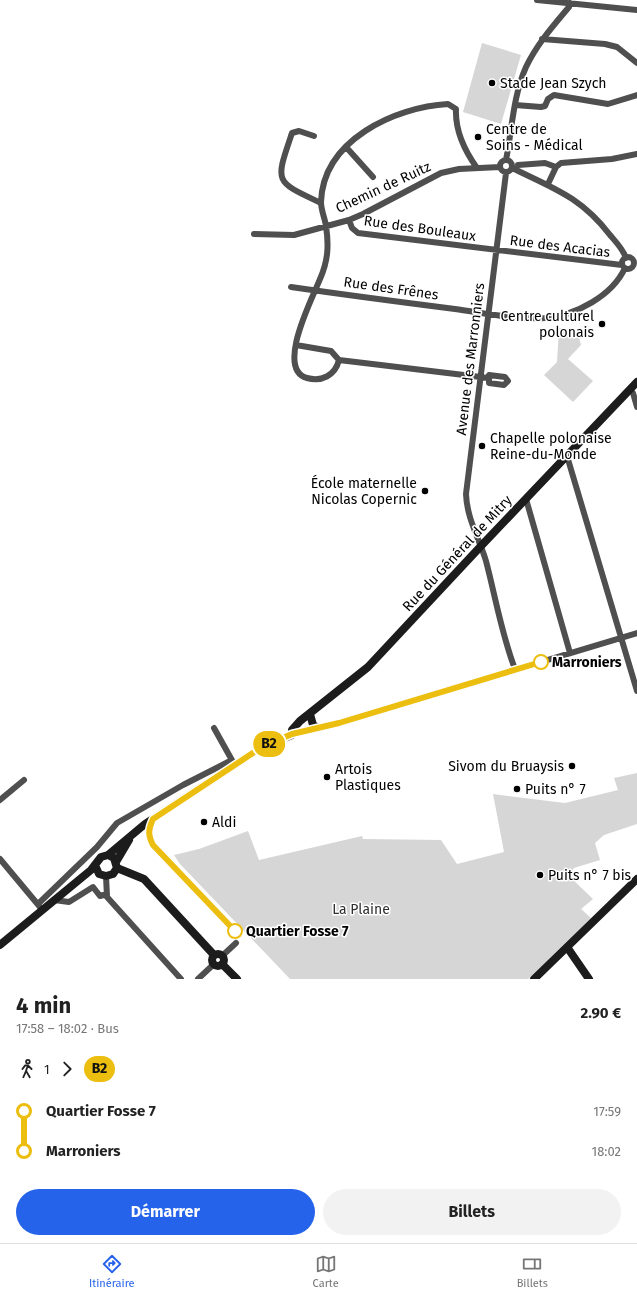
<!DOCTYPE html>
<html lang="fr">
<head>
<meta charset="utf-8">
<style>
	:root { --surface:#fff; --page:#f2f2f2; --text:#222; --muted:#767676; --line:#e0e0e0; --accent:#2563eb }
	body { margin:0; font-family:"Fira Sans",sans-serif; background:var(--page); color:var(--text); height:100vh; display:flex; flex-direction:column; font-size:15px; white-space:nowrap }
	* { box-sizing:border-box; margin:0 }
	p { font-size:13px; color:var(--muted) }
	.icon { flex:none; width:22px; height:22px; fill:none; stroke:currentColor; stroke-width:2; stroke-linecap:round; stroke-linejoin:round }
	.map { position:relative; height:979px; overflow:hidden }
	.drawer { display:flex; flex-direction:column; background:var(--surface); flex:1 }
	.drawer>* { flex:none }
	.badge { padding:0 8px; border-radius:13px; font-size:14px; line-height:26px }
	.map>.badge { position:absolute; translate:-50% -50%; box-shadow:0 0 0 2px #fff }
	.legs { display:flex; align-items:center; gap:6px; height:44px; padding:0 16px; font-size:13px }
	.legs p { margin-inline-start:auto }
	.summary { display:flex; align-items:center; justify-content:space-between; height:68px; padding:0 16px }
	h1 { font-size:22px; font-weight:700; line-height:30px }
	.primary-button { display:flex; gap:8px; margin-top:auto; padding:8px 16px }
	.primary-button a { flex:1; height:46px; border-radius:24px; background:var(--accent); color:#fff; font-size:16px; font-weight:700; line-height:46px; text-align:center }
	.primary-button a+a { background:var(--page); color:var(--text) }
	ul { padding:0 16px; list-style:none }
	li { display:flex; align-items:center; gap:14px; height:40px; font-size:15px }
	li i { display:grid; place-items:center; width:6px; height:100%; margin:0 5px; background:currentColor }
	li i::after { content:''; width:10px; height:10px; margin:-5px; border:3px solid; border-radius:50%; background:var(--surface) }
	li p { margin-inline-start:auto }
	li:first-child i { background:linear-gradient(#0000 50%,currentColor 0) }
	li:last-child i { background:linear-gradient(currentColor 50%,#0000 0) }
	.tab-bar { display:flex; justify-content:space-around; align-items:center; height:56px; border-top:1px solid var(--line); background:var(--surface); font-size:11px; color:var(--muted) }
	.tab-bar a { display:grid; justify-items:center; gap:2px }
	.tab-bar .on { color:var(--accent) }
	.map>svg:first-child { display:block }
	.green { fill:#d6d6d6 }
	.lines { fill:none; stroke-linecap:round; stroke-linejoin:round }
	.street { stroke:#4f4f4f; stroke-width:6 }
	.secondary { stroke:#1c1c1c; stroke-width:8 }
	.line-1-casing { stroke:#fff; stroke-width:9 }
	.line-1 { stroke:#ebbe0f; stroke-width:6 }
	.poi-dot { fill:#000; stroke:#fff; stroke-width:1.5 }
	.stop-1-dot { fill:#fff; stroke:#ebbe0f; stroke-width:2 }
	.labels { text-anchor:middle; stroke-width:3; stroke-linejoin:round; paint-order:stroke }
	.poi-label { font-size:14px; fill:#000; stroke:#fff; text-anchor:start }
	.street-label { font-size:14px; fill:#000; stroke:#fff }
	.stop-label { font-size:14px; font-weight:bold; fill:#000; stroke:#fff; text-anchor:start }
	.park-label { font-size:14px; fill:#2d2d2d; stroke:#fff }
</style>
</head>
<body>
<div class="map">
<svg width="637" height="979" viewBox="0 0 637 979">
	<rect width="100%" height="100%" fill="#fff"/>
	<path class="green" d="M482,43L521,55L501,124L463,112Z
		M559,328L577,330L581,345L568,359L593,381L573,402L544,375L557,362Z
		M637,773V824L604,835L595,843L600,860L574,868L569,876L593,899L581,909L591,918L528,979H290L180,864L174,855L199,849L248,831L259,860L362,836L363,839L441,840L457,864L504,852L493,794L565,803L618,790L614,778Z"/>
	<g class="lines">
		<path class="street" d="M537,0L637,10
			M542,39L605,44L617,47L637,63
			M515,105L541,107L545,106L548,99L554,95L608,104L637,95
			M314,136L299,131L292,133C275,183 274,181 321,203
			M346,147L373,177
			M500 166a6 6 0 1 1 12 0a6 6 0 1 1-12 0Z
			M506,160C512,130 513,96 526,67C537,44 553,26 569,7L570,3
			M518,165L545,163L556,167
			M512,168C553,188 581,197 610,235C616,242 623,249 626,258
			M506,173L466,494C467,519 479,538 486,561C495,595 502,636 515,669
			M548,184L556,167L561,163L612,159L637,154
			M349,220L352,228L358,233L622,265
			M254,234L294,235L349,220L363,214L441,173L459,169L500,167
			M622 263a6 6 0 1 1 12 0a6 6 0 1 1-12 0Z
			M291,287C346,295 400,302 455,309C484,313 516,320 546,318C576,315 612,296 625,268
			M296,345L331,351L339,360C335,376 321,382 307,378C275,369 313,297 320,279C328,261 329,246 326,226C325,219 321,210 321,202C323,140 395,107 448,104L456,109C455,131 464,150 477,168
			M339,360L489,378V383L504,385L508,381L505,377L489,375V378
			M630,390L633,393L637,407
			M567,456L637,691
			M526,499L570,653
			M214,728L233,762
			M292,735L339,723L637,633
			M0,800L24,780
			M0,859L40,907
			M106,876L107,897L181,979
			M54,900L69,902L93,887L100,896L107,894
			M38,904L97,847L117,823L183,785L232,760
			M222,956L236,943
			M198,979L214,964"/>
		<path class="secondary" d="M310,714L313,725L318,728
			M108,855L145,824L262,747L292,735V730L300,721L368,667L481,546L637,382
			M116,862L129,840
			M117,868L144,879L214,955
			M0,945L91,870L101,857L108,855L114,858L117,868L113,874L106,876L99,874L95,865
			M567,947L589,979
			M212 960a6 6 0 1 1 12 0a6 6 0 1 1-12 0Z
			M222,964L237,979
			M534,979L637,879"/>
	</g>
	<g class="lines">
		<g class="line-1-casing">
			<path id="line-1" d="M235,931L153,845C148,835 148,830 153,819L262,747L292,734L339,723L541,662"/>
		</g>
		<use href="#line-1" class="line-1"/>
	</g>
	<g class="poi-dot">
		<circle cx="492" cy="83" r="4"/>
		<circle cx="478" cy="137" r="4"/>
		<circle cx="602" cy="324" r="4"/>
		<circle cx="482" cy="446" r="4"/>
		<circle cx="425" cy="491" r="4"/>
		<circle cx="572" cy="766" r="4"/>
		<circle cx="327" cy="777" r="4"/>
		<circle cx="517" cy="789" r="4"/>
		<circle cx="204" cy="822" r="4"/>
		<circle cx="540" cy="875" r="4"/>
	</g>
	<g class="stop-1-dot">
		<circle cx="541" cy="662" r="7"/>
		<circle cx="235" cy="931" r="7"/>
	</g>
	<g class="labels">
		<g class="poi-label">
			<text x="500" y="88">Stade Jean Szych</text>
			<text x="486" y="134">Centre de<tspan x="486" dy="16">Soins - Médical</tspan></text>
			<text x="594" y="321" text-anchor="end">Centre culturel<tspan x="594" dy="16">polonais</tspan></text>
			<text x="490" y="443">Chapelle polonaise<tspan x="490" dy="16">Reine-du-Monde</tspan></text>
			<text x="417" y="488" text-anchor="end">École maternelle<tspan x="417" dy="16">Nicolas Copernic</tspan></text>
			<text x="564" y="771" text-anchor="end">Sivom du Bruaysis</text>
			<text x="335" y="774">Artois<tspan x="335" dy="16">Plastiques</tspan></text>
			<text x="525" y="794">Puits n° 7</text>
			<text x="212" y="827">Aldi</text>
			<text x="548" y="880">Puits n° 7 bis</text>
		</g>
		<g class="street-label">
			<text transform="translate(383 187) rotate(-25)" y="5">Chemin de Ruitz</text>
			<text transform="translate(420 228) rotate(8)" y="5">Rue des Bouleaux</text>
			<text transform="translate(560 246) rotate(7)" y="5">Rue des Acacias</text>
			<text transform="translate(391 288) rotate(8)" y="5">Rue des Frênes</text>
			<text transform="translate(470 359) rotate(-83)" y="5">Avenue des Marronniers</text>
			<text transform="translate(457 553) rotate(-47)" y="5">Rue du Général de Mitry</text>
		</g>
		<g class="stop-label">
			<text x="552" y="667">Marroniers</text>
			<text x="246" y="936">Quartier Fosse 7</text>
		</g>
		<g class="park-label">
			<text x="361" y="914">La Plaine</text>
		</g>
	</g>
</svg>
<b class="badge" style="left:269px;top:744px;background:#ebbe0f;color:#111">B2</b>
</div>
<section class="drawer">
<div class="summary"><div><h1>4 min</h1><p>17:58 – 18:02 · Bus</p></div><b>2.90 €</b></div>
<div class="legs"><svg class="icon" aria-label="walk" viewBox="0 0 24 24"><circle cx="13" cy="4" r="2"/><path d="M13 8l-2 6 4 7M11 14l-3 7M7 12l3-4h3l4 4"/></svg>1<svg class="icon" aria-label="forward" viewBox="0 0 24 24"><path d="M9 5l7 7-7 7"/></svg><b class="badge" style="background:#ebbe0f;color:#111">B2</b></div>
<ul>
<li><i style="color:#ebbe0f"></i><b>Quartier Fosse 7</b><p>17:59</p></li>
<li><i style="color:#ebbe0f"></i><b>Marroniers</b><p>18:02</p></li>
</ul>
<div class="primary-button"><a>Démarrer</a><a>Billets</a></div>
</section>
<nav class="tab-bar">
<a class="on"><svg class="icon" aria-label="directions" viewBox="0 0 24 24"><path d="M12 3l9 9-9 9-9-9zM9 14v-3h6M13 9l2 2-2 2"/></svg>Itinéraire</a>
<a><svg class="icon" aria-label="map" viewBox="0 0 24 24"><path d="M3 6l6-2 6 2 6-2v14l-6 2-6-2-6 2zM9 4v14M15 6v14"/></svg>Carte</a>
<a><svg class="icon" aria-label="tickets" viewBox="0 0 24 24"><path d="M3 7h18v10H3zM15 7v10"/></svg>Billets</a>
</nav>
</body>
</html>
